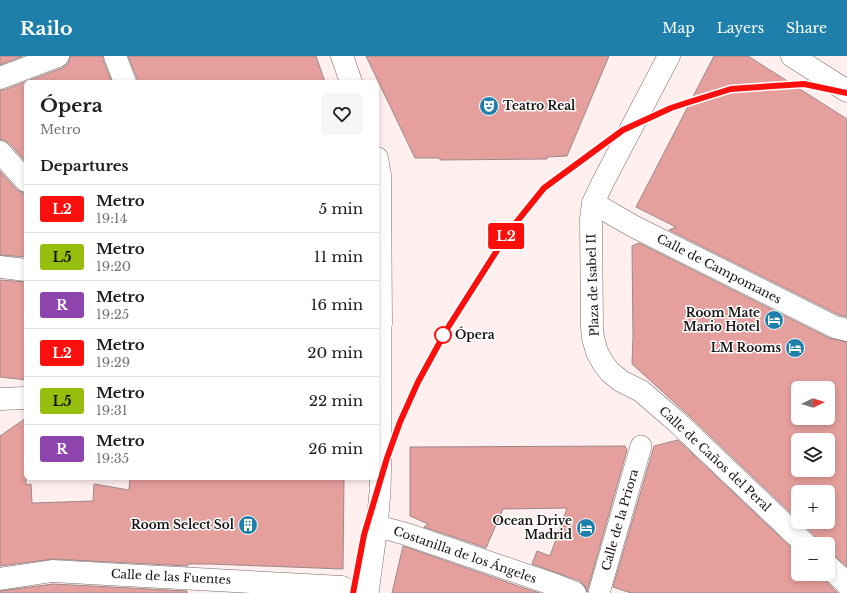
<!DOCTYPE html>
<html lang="en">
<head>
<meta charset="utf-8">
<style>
	:root { --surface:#fff; --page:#f6f6f6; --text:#202124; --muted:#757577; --line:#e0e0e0; --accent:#1e7fab }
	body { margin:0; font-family:"Libre Baskerville",serif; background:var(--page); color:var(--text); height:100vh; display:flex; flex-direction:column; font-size:15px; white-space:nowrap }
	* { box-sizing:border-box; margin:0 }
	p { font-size:13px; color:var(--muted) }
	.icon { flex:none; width:22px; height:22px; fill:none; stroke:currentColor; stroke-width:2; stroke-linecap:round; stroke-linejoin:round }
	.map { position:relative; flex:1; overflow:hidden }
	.side { position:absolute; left:24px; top:24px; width:355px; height:400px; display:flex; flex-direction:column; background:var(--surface); border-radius:6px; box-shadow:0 2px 6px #0003 }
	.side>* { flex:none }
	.badge { padding:0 8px; border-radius:3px; font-size:14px; line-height:26px }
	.needle { width:26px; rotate:85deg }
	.controls { position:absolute; left:791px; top:325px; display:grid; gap:8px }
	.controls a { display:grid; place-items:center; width:44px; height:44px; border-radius:6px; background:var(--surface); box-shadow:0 2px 6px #0003; font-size:20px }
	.map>.badge { position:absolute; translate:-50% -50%; box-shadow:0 0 0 2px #fff }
	h2 { padding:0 16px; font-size:15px; line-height:36px }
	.round { display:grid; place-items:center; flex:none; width:42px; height:42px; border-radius:6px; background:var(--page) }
	.head { display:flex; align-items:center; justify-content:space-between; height:68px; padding:0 16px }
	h1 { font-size:19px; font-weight:700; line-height:30px }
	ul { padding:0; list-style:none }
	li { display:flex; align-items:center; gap:12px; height:48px; padding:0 16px; border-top:1px solid var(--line) }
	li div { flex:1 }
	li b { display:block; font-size:15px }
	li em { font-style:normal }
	li .badge { min-width:44px; font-weight:700; text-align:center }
	header { display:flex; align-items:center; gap:24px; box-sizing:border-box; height:56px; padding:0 20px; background:var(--accent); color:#fff }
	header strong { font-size:19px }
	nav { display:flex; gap:22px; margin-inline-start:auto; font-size:14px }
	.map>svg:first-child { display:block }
	.building { fill:#e59f9d; stroke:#9b8a89; fill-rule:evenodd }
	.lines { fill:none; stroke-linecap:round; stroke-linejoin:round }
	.pedestrian-casing { stroke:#7b6a69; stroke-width:22 }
	.minor-casing { stroke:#7b6a69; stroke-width:23 }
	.pedestrian { stroke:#fff; stroke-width:21 }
	.minor { stroke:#fff; stroke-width:22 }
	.line-casing { stroke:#fff; stroke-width:9 }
	.line { stroke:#fb0f0c; stroke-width:6 }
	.stop-dot { fill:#fff; stroke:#fb0f0c; stroke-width:2 }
	.labels { text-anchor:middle; stroke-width:3; stroke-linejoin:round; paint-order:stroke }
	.poi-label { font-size:12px; font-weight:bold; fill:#191313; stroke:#fff; text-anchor:end }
	.street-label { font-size:12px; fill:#191313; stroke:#fff }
	.stop-label { font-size:12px; font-weight:bold; fill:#191313; stroke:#fff; text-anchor:start }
</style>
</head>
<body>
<header>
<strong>Railo</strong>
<nav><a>Map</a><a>Layers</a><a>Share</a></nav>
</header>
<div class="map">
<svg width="847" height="537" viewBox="0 0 847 537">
	<rect width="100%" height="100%" fill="#fff0ef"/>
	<path class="building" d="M0,0H23L0,9Z
		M70,0H103V4L112,26H26V106L9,87L4,84H0V34H4L62,12L68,8L70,2Z
		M128,0H316L325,26H137V22Z
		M366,0H609L567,100L547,101V103L440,104V102H415Z
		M714,0H748L847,63V261L839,259L669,174L676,171L636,151Z
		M0,115L17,134L22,137H26V201L0,199Z
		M639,187L829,282L847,286V511L836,501L831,498H828V488H817V484L814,479L800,466H828V436H798V464L686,357L632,308L633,281L632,190ZM798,332H828V362H798ZM798,384H828V414H798Z
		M0,224L26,226V324L0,321Z
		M26,362V429L31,428L32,447L93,445L94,428L129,434L130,422H344L343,513L210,508H188V510L53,503L0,510V380Z
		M678,384L798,498V518H819L838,537H631L613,531L654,390Z
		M625,390L627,394L587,536L585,530L580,525L532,508L537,495L550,500L567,452L503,453L486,492L424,471L428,468L410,460V391Z
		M403,490L524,532L540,537H392Z
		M53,528L187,535V537H0V535Z"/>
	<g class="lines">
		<g class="pedestrian-casing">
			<path id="pedestrian" d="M368,537L377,470L380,436L381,387V267
				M599,537L641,390"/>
		</g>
		<g class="minor-casing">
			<path id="minor" d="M115,0L125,26
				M342,0L351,26
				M669,0L603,126L593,147L591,163L592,271L593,282L597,296L603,307L610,316L621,325L641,335L677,366L805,488
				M792,0L847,35
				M0,22L58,0
				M0,96L26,125
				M377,102L380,119L381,267H377
				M593,147L633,170L835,271L847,274
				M0,211L26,214
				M0,343L26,342
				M377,470L406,478L555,529L575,537
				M828,510L847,528
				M0,523L52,515L342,531L352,537"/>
		</g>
		<use href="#pedestrian" class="pedestrian"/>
		<use href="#minor" class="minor"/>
	</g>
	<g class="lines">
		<g class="line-casing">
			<path id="line" d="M353,537L364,479L387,402L400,366L418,326L447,273L510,174L544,132L623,74L671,52L686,47L731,33L745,32L804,28L847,37"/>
		</g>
		<use href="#line" class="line"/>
	</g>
	<defs>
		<g id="theatre-disc" transform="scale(1)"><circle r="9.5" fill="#1e7fab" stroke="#fff"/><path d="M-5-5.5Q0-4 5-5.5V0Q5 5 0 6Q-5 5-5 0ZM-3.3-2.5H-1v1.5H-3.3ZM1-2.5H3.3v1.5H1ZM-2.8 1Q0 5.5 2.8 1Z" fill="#fff"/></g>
		<g id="hotel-disc" transform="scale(1)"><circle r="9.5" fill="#1e7fab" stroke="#fff"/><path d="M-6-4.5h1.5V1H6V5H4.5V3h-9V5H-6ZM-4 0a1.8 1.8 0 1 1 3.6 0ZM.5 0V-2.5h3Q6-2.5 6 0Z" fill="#fff"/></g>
		<g id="building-disc" transform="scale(1)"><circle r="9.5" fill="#1e7fab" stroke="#fff"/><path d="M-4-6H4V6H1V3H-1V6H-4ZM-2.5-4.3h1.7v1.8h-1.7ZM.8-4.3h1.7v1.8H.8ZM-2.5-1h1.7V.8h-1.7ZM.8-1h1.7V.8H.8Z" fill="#fff"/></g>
	</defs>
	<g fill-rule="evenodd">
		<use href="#theatre-disc" x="489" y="50"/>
		<use href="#hotel-disc" x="774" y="264"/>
		<use href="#hotel-disc" x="795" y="292"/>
		<use href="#building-disc" x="248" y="469"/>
		<use href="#hotel-disc" x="586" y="472"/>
	</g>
	<circle class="stop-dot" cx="443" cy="279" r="8"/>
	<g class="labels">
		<g class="poi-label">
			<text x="503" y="54" text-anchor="start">Teatro Real</text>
			<text x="760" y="261">Room Mate<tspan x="760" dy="14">Mario Hotel</tspan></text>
			<text x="781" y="296">LM Rooms</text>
			<text x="572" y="469">Ocean Drive<tspan x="572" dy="14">Madrid</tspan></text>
			<text x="234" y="473">Room Select Sol</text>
		</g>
		<g class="street-label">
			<text transform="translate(719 213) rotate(27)" y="4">Calle de Campomanes</text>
			<text transform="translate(593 229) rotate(-92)" y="4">Plaza de Isabel II</text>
			<text transform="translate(715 403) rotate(43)" y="4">Calle de Caños del Peral</text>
			<text transform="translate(620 464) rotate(-74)" y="4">Calle de la Priora</text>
			<text transform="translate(465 499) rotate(19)" y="4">Costanilla de los Ángeles</text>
			<text transform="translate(171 521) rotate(3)" y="4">Calle de las Fuentes</text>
		</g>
		<g class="stop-label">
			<text x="455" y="283">Ópera</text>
		</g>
	</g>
</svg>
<div class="controls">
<a><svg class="needle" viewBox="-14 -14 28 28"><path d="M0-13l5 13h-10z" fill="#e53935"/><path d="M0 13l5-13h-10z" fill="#757577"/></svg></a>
<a><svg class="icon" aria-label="layers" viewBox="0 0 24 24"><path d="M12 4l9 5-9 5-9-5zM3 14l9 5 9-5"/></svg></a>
<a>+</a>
<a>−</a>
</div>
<b class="badge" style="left:506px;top:180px;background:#fb0f0c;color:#fff">L2</b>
<section class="side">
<div class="head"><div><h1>Ópera</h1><p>Metro</p></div><a class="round"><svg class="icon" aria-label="heart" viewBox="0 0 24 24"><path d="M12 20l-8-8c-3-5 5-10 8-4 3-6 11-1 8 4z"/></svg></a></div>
<h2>Departures</h2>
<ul>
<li><span class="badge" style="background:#fb0f0c;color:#fff">L2</span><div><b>Metro</b><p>19:14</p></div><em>5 min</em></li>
<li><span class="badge" style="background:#96bf0d;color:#111">L5</span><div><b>Metro</b><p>19:20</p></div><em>11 min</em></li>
<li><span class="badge" style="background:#8e44ad;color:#fff">R</span><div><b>Metro</b><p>19:25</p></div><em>16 min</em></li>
<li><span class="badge" style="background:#fb0f0c;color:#fff">L2</span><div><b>Metro</b><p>19:29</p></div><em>20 min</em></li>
<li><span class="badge" style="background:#96bf0d;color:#111">L5</span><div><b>Metro</b><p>19:31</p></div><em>22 min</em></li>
<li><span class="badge" style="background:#8e44ad;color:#fff">R</span><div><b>Metro</b><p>19:35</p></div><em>26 min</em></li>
</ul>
</section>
</div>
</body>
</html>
